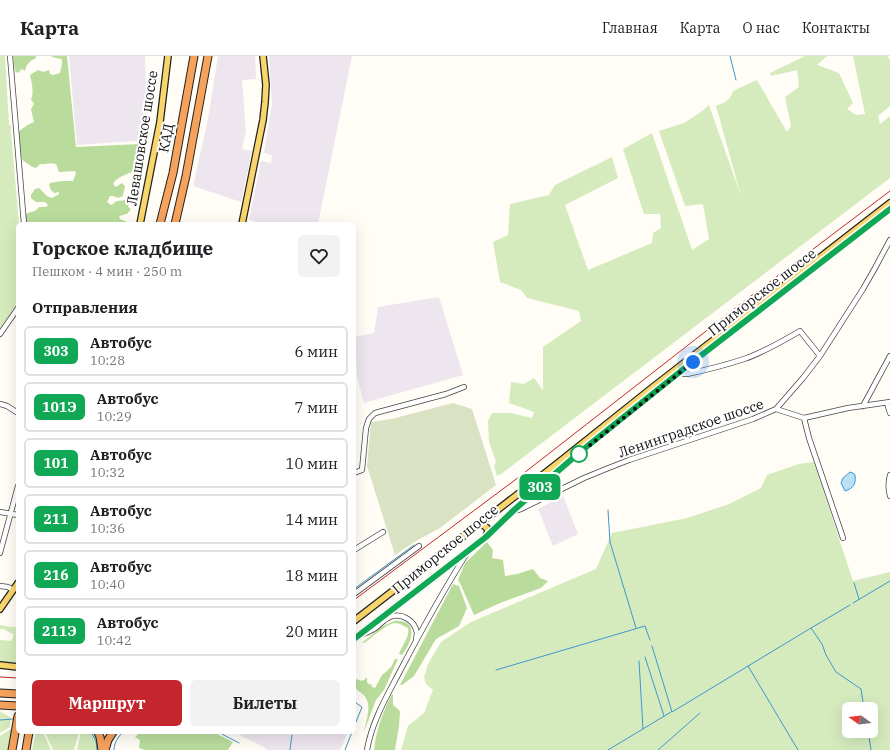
<!DOCTYPE html>
<html lang="ru">
<head>
<meta charset="utf-8">
<style>
	:root { --surface:#fff; --page:#f2f2f2; --text:#202124; --muted:#757577; --line:#e0e0e0; --accent:#c4262e }
	body { margin:0; font-family:"IBM Plex Serif",serif; background:var(--page); color:var(--text); height:100vh; display:flex; flex-direction:column; font-size:15px; white-space:nowrap }
	* { box-sizing:border-box; margin:0 }
	p { font-size:13px; color:var(--muted) }
	.icon { flex:none; width:22px; height:22px; fill:none; stroke:currentColor; stroke-width:2; stroke-linecap:round; stroke-linejoin:round }
	.map { position:relative; flex:1; overflow:hidden }
	.side { position:absolute; left:16px; top:166px; width:340px; height:512px; display:flex; flex-direction:column; background:var(--surface); border-radius:6px; box-shadow:0 4px 16px #0002 }
	.side>* { flex:none }
	.badge { padding:0 8px; border-radius:6px; font-size:14px; line-height:26px }
	.needle { width:26px; rotate:285deg }
	.fabs { position:absolute; left:842px; top:646px; display:grid; gap:8px }
	.fabs a { display:grid; place-items:center; width:36px; height:36px; border-radius:6px; background:var(--surface); box-shadow:0 4px 16px #0002; font-size:20px }
	.you { position:absolute; width:20px; height:20px; margin:-10px; border:3px solid #fff; border-radius:50%; background:#1a73e8; box-shadow:0 0 0 6px #1a73e833 }
	.map>.badge { position:absolute; translate:-50% -50%; box-shadow:0 0 0 2px #fff }
	h2 { padding:0 16px; font-size:15px; line-height:36px }
	.round { display:grid; place-items:center; flex:none; width:42px; height:42px; border-radius:6px; background:var(--page) }
	.summary { display:flex; align-items:center; justify-content:space-between; height:68px; padding:0 16px }
	h1 { font-size:19px; font-weight:700; line-height:30px }
	.primary-button { display:flex; gap:8px; margin-top:auto; padding:8px 16px }
	.primary-button a { flex:1; height:46px; border-radius:6px; background:var(--accent); color:#fff; font-size:16px; font-weight:700; line-height:46px; text-align:center }
	.primary-button a+a { background:var(--page); color:var(--text) }
	ul { padding:0; list-style:none }
	li { display:flex; align-items:center; gap:12px; height:50px; margin:0 8px 6px; padding:0 8px; border:2px solid var(--line); border-radius:6px }
	li div { flex:1 }
	li b { display:block; font-size:15px }
	li em { font-style:normal }
	li .badge { min-width:44px; font-weight:700; text-align:center }
	header { display:flex; align-items:center; gap:24px; box-sizing:border-box; height:56px; padding:0 20px; background:var(--surface); border-bottom:1px solid var(--line) }
	header strong { font-size:19px }
	nav { display:flex; gap:22px; margin-inline-start:auto; font-size:14px }
	.map>svg:first-child { display:block }
	.industrial { fill:#eee6ef }
	.green { fill:#d5ebbd; fill-rule:evenodd }
	.forest { fill:#b9dc9c }
	.cemetery { fill:#d9e3c4 }
	.water { fill:#b9e0f7; stroke:#3f96cf }
	.lines { fill:none; stroke-linecap:round; stroke-linejoin:round }
	.stream { stroke:#3f96cf; stroke-width:1 }
	.minor-casing { stroke:#444; stroke-width:6 }
	.major-casing { stroke:#222; stroke-width:8 }
	.highway-casing { stroke:#222; stroke-width:9 }
	.minor { stroke:#fff; stroke-width:4.5 }
	.major { stroke:#f9d66b; stroke-width:5.5 }
	.highway { stroke:#f5a25d; stroke-width:7 }
	.rail { stroke:#c4262e; stroke-width:1 }
	.line-casing { stroke:#fff; stroke-width:9 }
	.line { stroke:#10a855; stroke-width:6 }
	.walk { stroke:#111; stroke-width:4; stroke-dasharray:0 7.2 }
	.stop-dot { fill:#fff; stroke:#10a855; stroke-width:2 }
	.labels { text-anchor:middle; stroke-width:4; stroke-linejoin:round; paint-order:stroke }
	.street-label { font-size:14px; fill:#111; stroke:#fff }
</style>
</head>
<body>
<header>
<strong>Карта</strong>
<nav><a>Главная</a><a>Карта</a><a>О нас</a><a>Контакты</a></nav>
</header>
<div class="map">
<svg width="890" height="694" viewBox="0 0 890 694">
	<rect width="100%" height="100%" fill="#fffdf5"/>
	<path class="industrial" d="M69,0H145L148,84L77,89Z
		M218,0H255L256,23L242,24L246,75L242,93L252,95L241,146L193,130L208,63Z
		M269,0H352L318,168H259L249,163L261,105L271,107L272,99L264,97L272,48Z
		M439,241L463,319L364,347L357,320L355,281L374,277L378,251Z
		M563,440L578,478L553,490L538,453Z
		M240,676H288L291,679L321,676H348L342,690L339,694H267L264,691L241,680Z"/>
	<path class="green" d="M0,0H5L9,69H11V74L10,75L11,76L19,168H18V246L0,274Z
		M805,0H827L817,9L839,17L853,47L847,53L856,59L865,58L853,0H887L890,4V50L878,60L880,68L890,60V122L501,418L497,420L494,410L496,406L489,386L488,365L492,357H511L532,362L534,356L509,347L511,326L524,328L534,322L543,334V291L581,265L579,255L527,242L521,234L500,226L493,186L508,179L510,148L549,139L555,129L612,101L618,122L565,149L588,214L652,187L653,177L661,172L660,158H644L623,93L652,77L692,194L709,183L703,148L685,150L659,75L684,67L701,56L709,49L741,140L716,50C725,46 730,45 733,35L757,24L787,76L791,70L785,41L799,31L797,14L771,20L770,17Z
		M814,406L853,525L890,516V694H401L408,670L424,657L433,634L426,628L424,621L428,608L441,586L471,566L596,513L612,477L687,462L729,448L761,432L767,419L799,408ZM849,653H871V675H849Z
		M0,569L12,571H18V608L0,605V584L11,585L13,582V578L3,573H0Z
		M0,655L11,662L10,671L0,677Z
		M13,672L10,694H0V680Z
		M36,676H43L51,694H32Z
		M45,676H79L74,694H53Z
		M81,676H94L97,681L99,694H77Z"/>
	<path class="forest" d="M13,0H36V2C30,5 26,8 25,15L22,13L18,17L15,15Z
		M51,0H67L76,91L140,88L142,91L139,100L134,104L135,109L132,116C125,119 117,121 113,128L116,131L122,127L125,130L123,140L118,142L113,140H110L107,146L111,149L117,145L128,144L129,146L128,151L131,153L127,158L119,160L120,163L127,166L126,168H32L28,167L26,166V158L28,157L35,155L39,151H46L48,149L45,146H36L31,142V139L35,133L39,132L47,140L52,142L59,138V136L54,137L51,134L49,129L50,127L61,125H73L76,117L75,115L60,116H59L56,108C49,106 47,109 40,108L36,112C32,111 31,110 28,108C19,103 22,98 20,89C20,84 17,81 19,76C19,74 31,67 34,66L31,53L34,48L33,46L31,44C34,35 32,28 30,19L38,14L43,16L49,14L50,18L53,19L60,17L62,8V4C58,1 55,3 51,0Z
		M487,486L493,494L492,502L503,504L505,520L517,518L533,513L540,522L548,525L541,532L500,547L474,559L460,527L458,524L465,507Z
		M453,528L459,530L467,552L459,570L436,583L414,620L402,629H400Z
		M394,565C419,563 413,585 402,599L399,598C402,589 410,581 408,572C404,570 399,567 395,567C386,568 372,582 364,587H362L381,571Z
		M395,603H398L384,634L376,644L364,676C367,659 375,644 357,634L354,626L357,623L361,625L364,624L367,621V626L370,629L371,627L372,631L375,632L382,619L387,615L391,611Z
		M392,638L393,639V649L400,655L399,670L395,694H374C376,674 383,655 392,638Z
		M141,676H213L233,686L228,694H145L139,692L140,684L135,681Z"/>
	<path class="cemetery" d="M453,347L472,353L496,429L440,472L416,485L395,499L367,410L371,366L391,363Z"/>
	<path class="water" d="M850,416L853,417L855,419C856,428 854,432 845,435L841,427L843,422Z"/>
	<g class="lines">
		<path class="stream" d="M730,0L736,24
			M608,454L610,486L636,572
			M854,527L859,543
			M354,533L414,489
			M853,547L890,525
			M850,549L811,572L822,588L826,599L836,616L861,633L864,653
			M652,590L672,656L811,572
			M645,601L664,660
			M639,605L643,673
			M748,610L798,694
			M496,614L645,570L650,584
			M354,644L356,647L362,651L354,671
			M0,664L13,663
			M868,675L871,694
			M91,676L96,685L97,694
			M218,676L239,687
			M114,694C114,687 118,681 123,676
			M290,694L292,679
			M345,694L352,676
			M608,694L671,656
			M658,694L700,657"/>
		<g class="minor-casing">
			<path id="minor" d="M10,0L24,168
				M0,278L18,252
				M681,315L684,318H687C706,314 726,309 744,303C762,297 783,285 800,275L820,300
				M887,347L890,357
				M0,348L7,350L18,357
				M863,350L890,300
				M776,353L804,362L848,352L890,346
				M804,362L809,382L843,482
				M354,417L362,414L366,372L369,363L375,357L390,353L446,338L464,331
				M890,419C888,427 888,433 890,440
				M514,455L521,453L584,422L606,413L629,404L753,363L776,353L803,322L820,300L863,233L875,212L890,184
				M0,456L18,459
				M354,494L383,476
				M0,497L18,430
				M0,530L8,531L13,534
				M354,538L419,490
				M363,578C366,577 369,576 372,574C378,571 383,564 390,561C402,556 415,565 417,577C417,579 416,581 416,584
				M367,694C372,665 387,640 400,615C421,575 443,535 467,497"/>
		</g>
		<g class="major-casing">
			<path id="major" d="M140,168L160,66L168,0
				M242,168L263,64L265,46L266,29L263,0
				M479,469H483L487,472L488,476L486,480
				M0,553L18,527
				M354,565L558,407L653,331L890,147
				M354,583L486,481L513,455L580,396L681,315L890,153
				M0,609L18,611"/>
		</g>
		<g class="highway-casing">
			<path id="highway" d="M160,168L173,117L194,0
				M175,168L186,120L208,0
				M0,637L18,638
				M0,649L18,650
				M98,676L100,681L102,694
				M12,694L18,660
				M26,694L29,676
				M105,694L108,684L113,676"/>
		</g>
		<use href="#minor" class="minor"/>
		<use href="#major" class="major"/>
		<use href="#highway" class="highway"/>
		<path class="rail" d="M354,544L515,424L751,240L890,135
			M0,621L18,622"/>
	</g>
	<g class="lines">
		<g class="line-casing">
			<path id="line" d="M354,583L486,481L513,455L550,422L580,396L681,315L890,153"/>
		</g>
		<use href="#line" class="line"/>
		<path class="walk" d="M579,398L693,306"/>
	</g>
	<circle class="stop-dot" cx="579" cy="398" r="8"/>
	<g class="labels">
		<g class="street-label">
			<text transform="translate(142 82) rotate(-81)" y="5">Левашовское шоссе</text>
			<text transform="translate(166 82) rotate(-79)" y="5">КАД</text>
			<text transform="translate(762 236) rotate(-38)" y="5">Приморское шоссе</text>
			<text transform="translate(691 372) rotate(-19)" y="5">Ленинградское шоссе</text>
			<text transform="translate(445 493) rotate(-39)" y="5">Приморское шоссе</text>
		</g>
	</g>
</svg>
<div class="fabs">
<a><svg class="needle" viewBox="-14 -14 28 28"><path d="M0-13l5 13h-10z" fill="#e53935"/><path d="M0 13l5-13h-10z" fill="#757577"/></svg></a>
</div>
<div class="you" style="left:693px;top:306px"></div>
<b class="badge" style="left:540px;top:431px;background:#10a855;color:#fff">303</b>
<section class="side">
<div class="summary"><div><h1>Горское кладбище</h1><p>Пешком · 4 мин · 250 m</p></div><a class="round"><svg class="icon" aria-label="heart" viewBox="0 0 24 24"><path d="M12 20l-8-8c-3-5 5-10 8-4 3-6 11-1 8 4z"/></svg></a></div>
<h2>Отправления</h2>
<ul>
<li><span class="badge" style="background:#10a855;color:#fff">303</span><div><b>Автобус</b><p>10:28</p></div><em>6 мин</em></li>
<li><span class="badge" style="background:#10a855;color:#fff">101Э</span><div><b>Автобус</b><p>10:29</p></div><em>7 мин</em></li>
<li><span class="badge" style="background:#10a855;color:#fff">101</span><div><b>Автобус</b><p>10:32</p></div><em>10 мин</em></li>
<li><span class="badge" style="background:#10a855;color:#fff">211</span><div><b>Автобус</b><p>10:36</p></div><em>14 мин</em></li>
<li><span class="badge" style="background:#10a855;color:#fff">216</span><div><b>Автобус</b><p>10:40</p></div><em>18 мин</em></li>
<li><span class="badge" style="background:#10a855;color:#fff">211Э</span><div><b>Автобус</b><p>10:42</p></div><em>20 мин</em></li>
</ul>
<div class="primary-button"><a>Маршрут</a><a>Билеты</a></div>
</section>
</div>
</body>
</html>
